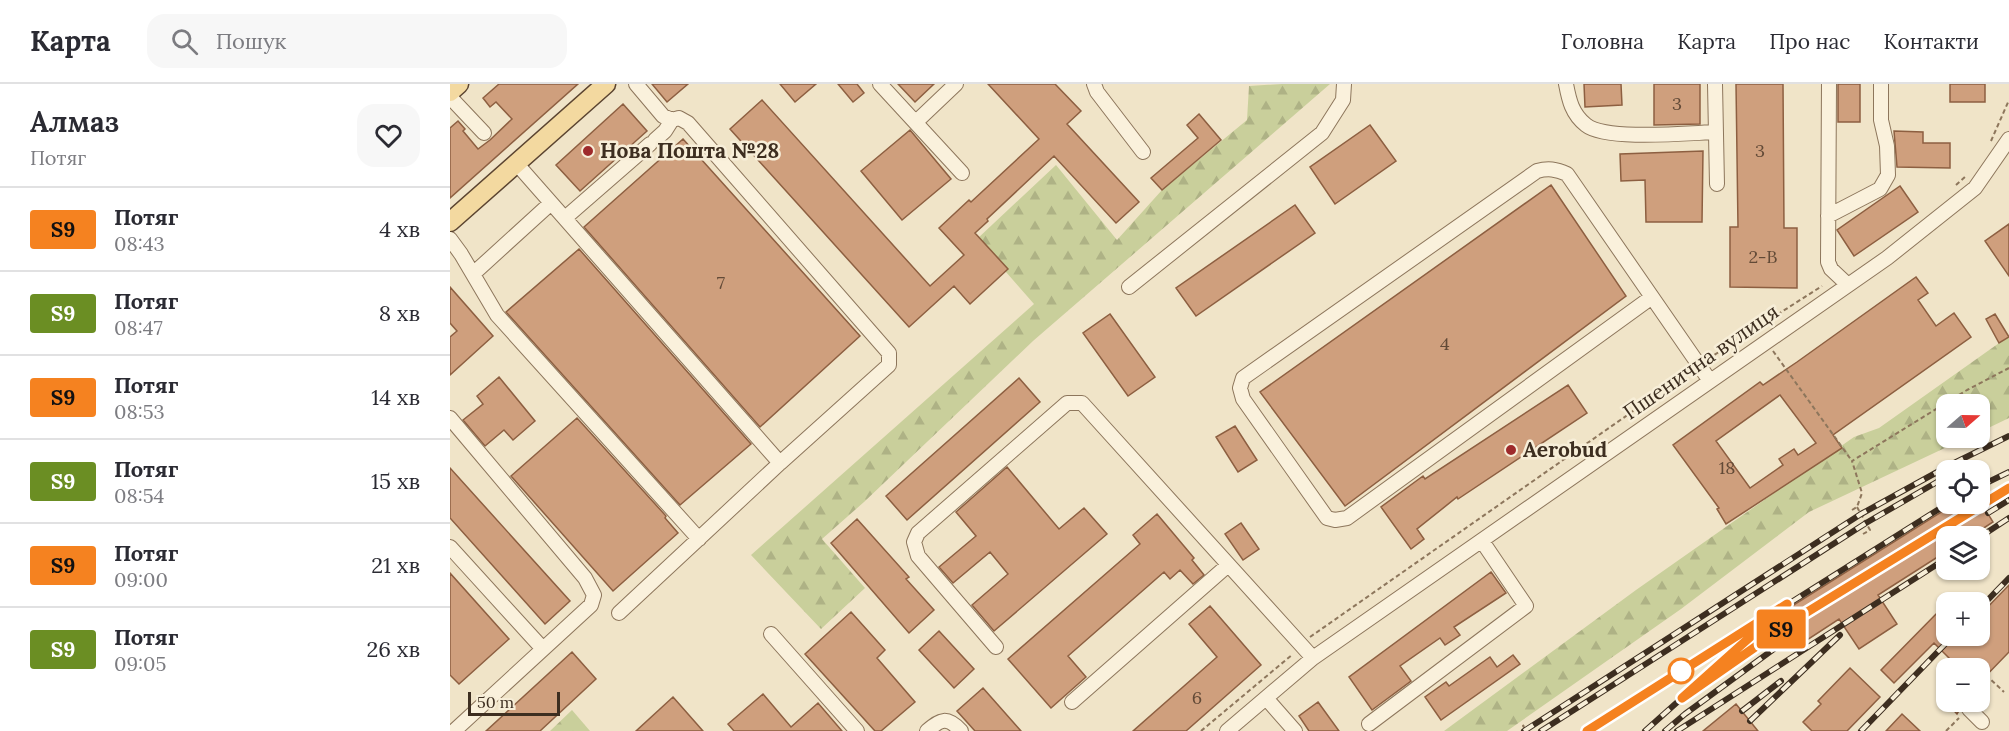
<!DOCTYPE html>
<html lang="uk">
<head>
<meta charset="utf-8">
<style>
	:root { --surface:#fff; --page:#f7f7f7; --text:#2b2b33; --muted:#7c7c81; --line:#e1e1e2 }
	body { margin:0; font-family:Lora,serif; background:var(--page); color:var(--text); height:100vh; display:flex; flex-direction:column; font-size:22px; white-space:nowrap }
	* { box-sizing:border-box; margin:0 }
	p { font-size:20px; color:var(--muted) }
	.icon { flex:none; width:33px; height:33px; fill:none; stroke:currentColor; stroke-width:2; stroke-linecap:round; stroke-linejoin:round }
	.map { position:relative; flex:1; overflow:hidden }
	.panel { display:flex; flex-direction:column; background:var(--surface); width:450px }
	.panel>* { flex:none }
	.badge { padding:0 12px; border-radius:4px; font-size:21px; line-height:39px }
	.needle { width:39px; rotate:70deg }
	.buttons { position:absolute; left:1486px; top:310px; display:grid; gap:12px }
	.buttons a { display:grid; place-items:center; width:54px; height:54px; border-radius:12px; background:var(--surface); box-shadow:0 2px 4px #0004; font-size:30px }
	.scale { position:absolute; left:18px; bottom:15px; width:92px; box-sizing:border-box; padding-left:6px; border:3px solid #3d2e20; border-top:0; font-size:16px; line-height:21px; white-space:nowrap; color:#3d2e20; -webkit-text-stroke:4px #f7eed8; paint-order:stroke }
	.map>.badge { position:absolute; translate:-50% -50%; box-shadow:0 0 0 3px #fff }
	.round { display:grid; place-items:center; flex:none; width:63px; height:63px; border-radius:18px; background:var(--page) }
	.head { display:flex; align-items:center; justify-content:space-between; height:102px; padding:0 30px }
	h1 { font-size:28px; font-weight:700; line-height:45px }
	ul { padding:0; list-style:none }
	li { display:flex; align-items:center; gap:18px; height:84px; padding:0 30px; border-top:2px solid var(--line) }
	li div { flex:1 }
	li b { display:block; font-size:22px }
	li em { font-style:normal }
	li .badge { min-width:66px; font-weight:700; text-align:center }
	header { display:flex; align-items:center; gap:36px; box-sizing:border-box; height:84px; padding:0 30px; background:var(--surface); border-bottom:2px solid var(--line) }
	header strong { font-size:28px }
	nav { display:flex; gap:33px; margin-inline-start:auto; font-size:21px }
	.search { width:420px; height:54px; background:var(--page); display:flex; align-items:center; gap:15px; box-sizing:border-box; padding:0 21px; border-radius:18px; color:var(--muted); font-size:22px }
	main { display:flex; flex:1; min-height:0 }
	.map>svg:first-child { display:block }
	.forest { fill:url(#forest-firs) }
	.building { fill:#cf9f7d; stroke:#8d5f41; stroke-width:1.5; fill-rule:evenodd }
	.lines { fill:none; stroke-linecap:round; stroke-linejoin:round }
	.minor-casing { stroke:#8d765c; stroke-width:16 }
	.major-casing { stroke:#5b4430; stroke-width:21 }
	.path { stroke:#8d765c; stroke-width:2; stroke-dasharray:4.5 3; stroke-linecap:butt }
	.minor { stroke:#faf1dc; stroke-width:14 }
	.major { stroke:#f3d9a0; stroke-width:18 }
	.rail-casing { stroke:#3d2e20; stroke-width:6 }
	.rail { stroke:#f7eed8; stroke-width:4; stroke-dasharray:11; stroke-linecap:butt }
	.line-casing { stroke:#fff; stroke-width:14 }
	.line { stroke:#f58220; stroke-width:9 }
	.poi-dot { fill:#9e2a2b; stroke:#f7eed8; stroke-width:2 }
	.stop-dot { fill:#fff; stroke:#f58220; stroke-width:3 }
	.labels { text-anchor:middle; stroke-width:5; stroke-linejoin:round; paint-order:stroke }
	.number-label { font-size:18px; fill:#624a37 }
	.poi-label { font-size:21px; font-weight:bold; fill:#3d2e20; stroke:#f7eed8; text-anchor:start }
	.street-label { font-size:21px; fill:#3d2e20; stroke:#f7eed8 }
</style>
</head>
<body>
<header>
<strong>Карта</strong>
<div class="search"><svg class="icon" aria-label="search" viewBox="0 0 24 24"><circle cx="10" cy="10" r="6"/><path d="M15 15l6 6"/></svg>Пошук</div>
<nav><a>Головна</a><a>Карта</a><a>Про нас</a><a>Контакти</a></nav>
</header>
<main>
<section class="panel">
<div class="head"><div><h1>Алмаз</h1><p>Потяг</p></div><a class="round"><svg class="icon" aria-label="heart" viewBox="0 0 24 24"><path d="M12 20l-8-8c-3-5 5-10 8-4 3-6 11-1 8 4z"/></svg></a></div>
<ul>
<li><span class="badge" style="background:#f58220;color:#111">S9</span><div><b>Потяг</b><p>08:43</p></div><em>4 хв</em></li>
<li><span class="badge" style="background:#6b8e23;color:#fff">S9</span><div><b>Потяг</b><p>08:47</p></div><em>8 хв</em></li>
<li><span class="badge" style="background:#f58220;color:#111">S9</span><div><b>Потяг</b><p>08:53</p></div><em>14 хв</em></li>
<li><span class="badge" style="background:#6b8e23;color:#fff">S9</span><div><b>Потяг</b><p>08:54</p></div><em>15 хв</em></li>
<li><span class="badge" style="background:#f58220;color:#111">S9</span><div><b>Потяг</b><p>09:00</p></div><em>21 хв</em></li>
<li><span class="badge" style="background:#6b8e23;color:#fff">S9</span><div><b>Потяг</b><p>09:05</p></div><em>26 хв</em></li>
</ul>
</section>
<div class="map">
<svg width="1559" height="647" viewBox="0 0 1559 647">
	<defs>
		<pattern id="forest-firs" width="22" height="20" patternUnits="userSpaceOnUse" patternTransform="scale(1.5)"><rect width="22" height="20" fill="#c9cf9b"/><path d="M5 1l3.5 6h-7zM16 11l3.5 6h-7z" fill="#aeb285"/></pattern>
	</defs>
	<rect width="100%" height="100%" fill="#f0e4c8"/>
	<path class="forest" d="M832,0H880L583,257L414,418L372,455L415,504L371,545L301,471L584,220L527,155L606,81L667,156L712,106L797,36L799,2Z
		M1559,252V334L1530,348V321H1497V354H1516L1359,428L1231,525L1057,647H994L1186,506L1404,353L1429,344Z
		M122,626L140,647H100Z"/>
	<path class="building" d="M49,0H128L0,114V44L8,37L15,45L13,47L28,65L40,56L62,35L46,18L40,23L33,14Z
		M202,0H238L217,18Z
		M330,0H366L345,18Z
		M388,0H407L414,9L403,18Z
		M448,0H484L465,18Z
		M538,0H605L631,27L617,40L689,118L666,139L604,72L537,135L538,137L525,149L558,185L520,220L504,202L459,243L280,45L312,16L480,202L514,171L489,144L519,116L521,118L589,55Z
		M1134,0H1171L1172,21L1135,23Z
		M1204,0H1250V40L1204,41Z
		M1286,0H1333L1334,144H1347V204L1280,203V143H1288Z
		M1388,0H1410V38H1388Z
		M1500,0H1535V18H1500Z
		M173,20L197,47L130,107L106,81Z
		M749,30L771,56L712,106L701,94L748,54L737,41Z
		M920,41L946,77L885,120L860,83Z
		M460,46L501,95L452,136L411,87Z
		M1444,47L1473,48V59H1500V84L1447,83Z
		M233,55L410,252L310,343L134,143Z
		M1253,67L1252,138H1196L1195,96L1171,97L1170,70Z
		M1101,101L1176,212L895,422L810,308Z
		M1450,102L1468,128L1404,172L1387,146Z
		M845,121L865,149L746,232L726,204Z
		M1559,140V192L1535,157Z
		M129,165L301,360L230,421L56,228Z
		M1466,193L1478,209L1468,216L1486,242L1504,229L1521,253L1383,351L1392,364L1276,440L1267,425L1269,424L1223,361L1310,298L1313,301L1347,278ZM1330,311L1366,359L1348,371L1344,365L1329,375L1333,381L1300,404L1266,357Z
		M0,203L43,252L0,291V253L7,247L0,239Z
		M660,230L705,293L678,312L633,249Z
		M1545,230L1559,253L1549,259L1536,235Z
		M49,293L85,337L63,356L54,346L35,362L13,336L33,320L27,312Z
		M569,294L590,318L457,436L436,412Z
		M1118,301L1137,329L1008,415L1007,413L967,445L974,455L961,465L931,423L973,392L975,395Z
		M127,334L216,432L215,434L228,449L163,507L61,392Z
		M785,342L807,376L788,388L766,353Z
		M557,383L609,445L634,424L657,450L544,547L522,521L558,490L540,468L503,499L489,483L526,452L506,428Z
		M0,384L120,517L95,540L0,434Z
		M1504,420H1532L1543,438L1520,453H1497V467L1428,511L1447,540L1409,565L1389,535L1354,558L1334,527Z
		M707,430L744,474L742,476L754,491L743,500L730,486L720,495L714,488L618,572L636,593L601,624L558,575L690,460L683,451Z
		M407,435L459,493L456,495L484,526L459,549L381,459Z
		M791,439L809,465L793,476L775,450Z
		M1041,488L1056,509L1004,543L1010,551L995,561L990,554L950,582L961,597L922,626L899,593Z
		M0,489L59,555L9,600L0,591Z
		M1559,501V568L1530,598V585H1510L1484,559L1444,599L1431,586L1490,526L1497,532V552H1530V531Z
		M760,522L811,581L736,647H683L767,573L739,540Z
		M401,528L435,566L427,574L465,618L431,647H425L355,570Z
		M489,547L524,585L504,604L469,566Z
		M122,568L146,595L90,647H36Z
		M1063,571L1070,580L991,636L975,613L996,598L999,602L1040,573L1047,583Z
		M1400,584L1430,613L1397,647H1362L1353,638L1371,620L1368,617Z
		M533,604L571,647H525L507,627Z
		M313,610L341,643L368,619L392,647H284L278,640Z
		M223,613L253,647H186Z
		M868,618L889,647H859L849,632Z
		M1496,618H1514L1507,630Z
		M1286,620L1308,647H1253Z
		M1452,630L1470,647H1436Z"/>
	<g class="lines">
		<g class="minor-casing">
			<path id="minor" d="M186,0L213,32L222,36L215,47L205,56
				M430,0L512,89
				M644,0L647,8L693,68
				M1116,0C1119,16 1122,30 1136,41C1156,57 1238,49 1266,48
				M1265,0L1267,100
				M1379,0L1378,178L1381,185L1398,201
				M0,13L34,49
				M222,36L229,34L238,39L439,269V281L330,379
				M466,38L506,0
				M66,79L330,379L169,529
				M1378,132L1430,105L1438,91L1437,62L1431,36V0
				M115,134L200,60
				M0,155L11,170L47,231L249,455
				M23,190L101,119
				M679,203L872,49L893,16L894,0
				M1202,213L897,434L885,436L877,434L793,315L790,304L793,294L1087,87C1098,84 1106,85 1117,90L1260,297
				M0,334L135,494L144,511L141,521L4,647
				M0,463L93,565
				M321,550L407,647
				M546,563L468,472L464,458L468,449L617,319H632L863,574
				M816,614L845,647
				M622,618L777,482
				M1519,625L1532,638
				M919,640L1076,522L1032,457
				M477,647C491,635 497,632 511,647
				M777,647L863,574L1437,174L1525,104L1559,55"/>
		</g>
		<g class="major-casing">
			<path id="major" d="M0,8L9,0
				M0,138L156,0"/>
		</g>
		<path class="path" d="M1541,57L1559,16
			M1506,101L1517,91
			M1323,267L1402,377
			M1258,275L1372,202
			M1407,423L1420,446L1413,450
			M1402,426L1407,423L1412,409L1402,377L1517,306L1559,284
			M860,553L1239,288
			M1536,591L1554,608
			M1074,641L1073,642L1077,647
			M751,647L843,570
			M1496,647L1509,634"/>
		<use href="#minor" class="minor"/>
		<use href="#major" class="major"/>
		<g class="rail-casing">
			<path id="rail" d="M1530,402L1559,388
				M1532,421L1559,403
				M1538,429L1559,416
				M1530,453L1559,434
				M1530,524L1559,494
				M1279,581L1341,538
				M1292,627L1331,597
				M1300,637L1390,551
				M1074,647L1411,430L1500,381L1559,352
				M1091,647L1416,439L1487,398
				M1137,647L1497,420
				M1195,647L1308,546
				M1215,647L1235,630L1347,548
				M1227,647L1497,474
				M1411,647L1503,552"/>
		</g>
		<use href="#rail" class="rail"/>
	</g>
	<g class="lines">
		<g class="line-casing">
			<path id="line" d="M1137,647L1337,520L1232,614L1341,538L1559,404"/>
		</g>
		<use href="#line" class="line"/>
	</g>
	<g class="poi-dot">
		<circle cx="138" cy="67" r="6"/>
		<circle cx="1061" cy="366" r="6"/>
	</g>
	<circle class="stop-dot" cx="1231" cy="587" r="12"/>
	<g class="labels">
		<g class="number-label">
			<text x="1227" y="26">3</text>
			<text x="1310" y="73">3</text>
			<text x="1313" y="179">2-В</text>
			<text x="271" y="205">7</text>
			<text x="995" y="266">4</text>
			<text x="1277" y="390">18</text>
			<text x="747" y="620">6</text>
		</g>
		<g class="poi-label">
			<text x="150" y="74">Нова Пошта №28</text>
			<text x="1073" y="373">Aerobud</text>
		</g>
		<g class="street-label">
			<text transform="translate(1251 278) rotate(-35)" y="7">Пшенична вулиця</text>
		</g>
	</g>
</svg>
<div class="buttons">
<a><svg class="needle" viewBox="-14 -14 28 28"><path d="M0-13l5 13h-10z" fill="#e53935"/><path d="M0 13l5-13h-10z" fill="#7c7c81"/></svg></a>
<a><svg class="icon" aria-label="locate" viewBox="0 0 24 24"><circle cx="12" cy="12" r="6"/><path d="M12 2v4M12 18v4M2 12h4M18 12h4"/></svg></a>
<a><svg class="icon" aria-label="layers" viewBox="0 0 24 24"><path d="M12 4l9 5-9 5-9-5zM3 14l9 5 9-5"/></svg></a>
<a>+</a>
<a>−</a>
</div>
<div class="scale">50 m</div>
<b class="badge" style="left:1331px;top:545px;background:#f58220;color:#111">S9</b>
</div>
</main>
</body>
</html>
